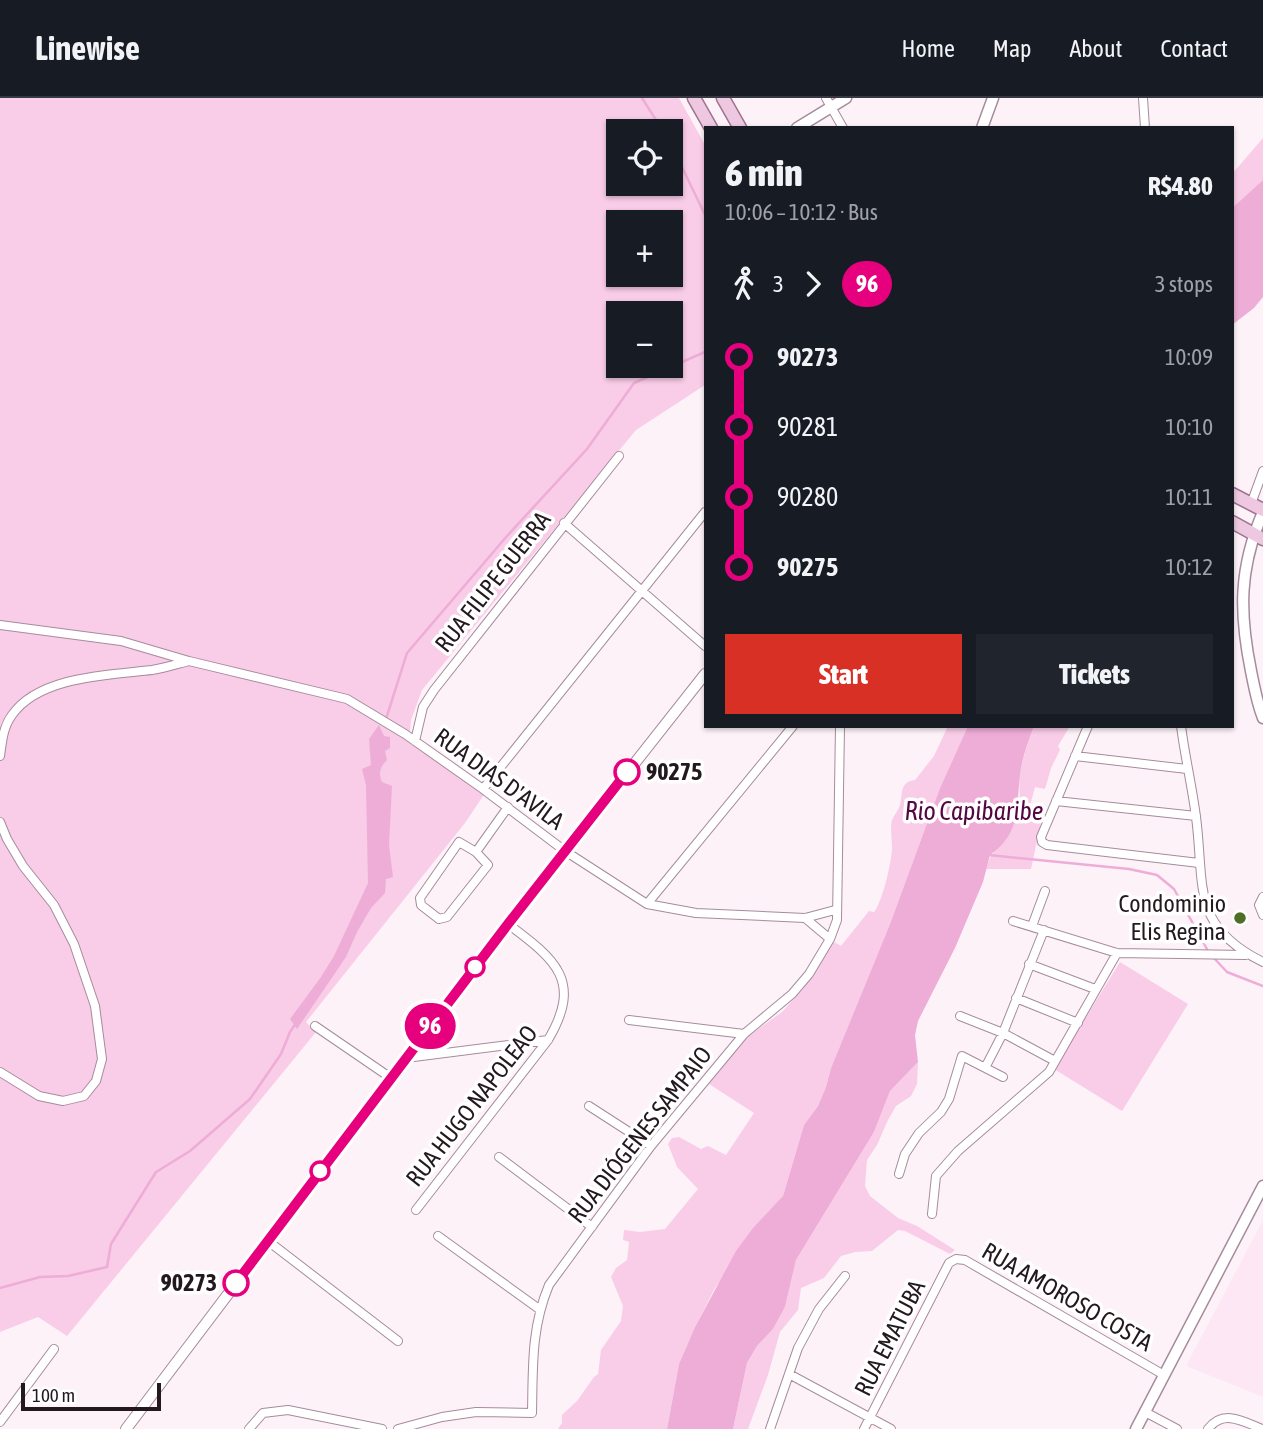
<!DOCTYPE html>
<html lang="en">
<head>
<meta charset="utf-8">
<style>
	:root { --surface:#171b24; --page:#20242c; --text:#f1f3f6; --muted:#9ea1a6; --line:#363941; --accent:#d93025 }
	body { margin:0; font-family:"Asap Condensed",sans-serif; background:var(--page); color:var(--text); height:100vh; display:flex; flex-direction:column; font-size:26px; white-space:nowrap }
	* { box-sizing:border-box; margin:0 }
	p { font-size:23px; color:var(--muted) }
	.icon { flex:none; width:38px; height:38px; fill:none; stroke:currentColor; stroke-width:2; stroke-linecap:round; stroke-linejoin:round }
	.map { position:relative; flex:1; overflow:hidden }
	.panel { position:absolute; left:704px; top:28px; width:530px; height:602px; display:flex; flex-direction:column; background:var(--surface); border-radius:0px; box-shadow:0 2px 5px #0004 }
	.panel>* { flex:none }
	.badge { padding:0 14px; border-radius:23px; font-size:24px; line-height:46px }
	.controls { position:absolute; left:606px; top:21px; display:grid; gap:14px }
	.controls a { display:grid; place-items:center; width:77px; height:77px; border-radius:0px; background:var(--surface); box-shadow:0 2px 5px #0004; font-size:35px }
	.scale { position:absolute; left:21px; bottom:18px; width:140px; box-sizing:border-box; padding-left:7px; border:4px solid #22181e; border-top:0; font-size:19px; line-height:24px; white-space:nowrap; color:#22181e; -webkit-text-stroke:5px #fff; paint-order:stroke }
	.map>.badge { position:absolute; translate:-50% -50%; box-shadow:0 0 0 4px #fff }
	.legs { display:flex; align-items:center; gap:10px; height:77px; padding:0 21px; font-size:23px }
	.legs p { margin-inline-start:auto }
	.summary { display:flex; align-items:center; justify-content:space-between; height:119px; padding:0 21px }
	h1 { font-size:38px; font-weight:800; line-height:52px }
	.primary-button { display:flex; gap:14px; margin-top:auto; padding:14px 21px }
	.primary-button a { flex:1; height:80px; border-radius:0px; background:var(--accent); color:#fff; font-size:28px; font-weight:800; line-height:80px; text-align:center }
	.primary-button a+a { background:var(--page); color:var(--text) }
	ul { padding:0 21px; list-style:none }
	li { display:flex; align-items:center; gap:24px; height:70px; font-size:26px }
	li i { display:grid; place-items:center; width:10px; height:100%; margin:0 9px; background:currentColor }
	li i::after { content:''; width:18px; height:18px; margin:-9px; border:5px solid; border-radius:50%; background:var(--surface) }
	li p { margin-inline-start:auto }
	li:first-child i { background:linear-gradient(#0000 50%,currentColor 0) }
	li:last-child i { background:linear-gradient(currentColor 50%,#0000 0) }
	header { display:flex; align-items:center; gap:42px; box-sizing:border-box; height:98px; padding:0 35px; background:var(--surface); border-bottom:2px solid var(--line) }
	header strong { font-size:33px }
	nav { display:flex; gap:38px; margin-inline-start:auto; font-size:24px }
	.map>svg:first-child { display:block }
	.built { fill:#fde7f4 }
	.green { fill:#f9cce8; fill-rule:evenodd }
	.water { fill:#eeadd7 }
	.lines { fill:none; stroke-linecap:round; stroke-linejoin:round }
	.stream { stroke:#eeadd7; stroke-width:2.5 }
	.minor-casing { stroke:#a68b9c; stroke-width:10 }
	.tertiary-casing { stroke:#a68b9c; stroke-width:12 }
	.secondary-casing { stroke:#a68b9c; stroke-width:13 }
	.primary-casing { stroke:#9f728f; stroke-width:15 }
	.minor { stroke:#fff; stroke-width:8 }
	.tertiary { stroke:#fff; stroke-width:10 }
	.secondary { stroke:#fff; stroke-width:10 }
	.primary { stroke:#eec8e0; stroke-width:12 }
	.line-1-casing { stroke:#fff; stroke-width:16 }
	.line-1 { stroke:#e6007e; stroke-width:10 }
	.stop-1-dot { fill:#fff; stroke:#e6007e; stroke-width:3.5 }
	.poi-dot { fill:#4e6f25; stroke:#fff; stroke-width:2.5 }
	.labels { text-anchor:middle; stroke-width:7; stroke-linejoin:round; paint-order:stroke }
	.street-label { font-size:24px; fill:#22181e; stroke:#fff }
	.stop-label { font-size:24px; font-weight:bold; fill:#22181e; stroke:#fff; text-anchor:start }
	.poi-label { font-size:24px; fill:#22181e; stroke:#fff; text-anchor:end }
	.water-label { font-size:26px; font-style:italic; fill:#540742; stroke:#fff }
</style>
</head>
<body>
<header>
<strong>Linewise</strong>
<nav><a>Home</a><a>Map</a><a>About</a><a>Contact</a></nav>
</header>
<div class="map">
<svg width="1263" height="1331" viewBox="0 0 1263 1331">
	<rect width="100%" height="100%" fill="#fef2f9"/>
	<path class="built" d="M1263,1122V1299L1186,1268Z"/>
	<path class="green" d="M0,0H679L705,47V287L636,332L422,592L411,622L409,645L485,695L465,725L306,924L316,934L67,1238L38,1219L0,1234ZM618,33H670V86H618ZM618,124H670V177H618ZM618,215H670V268H618Z
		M1263,40V82L1232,110V76Z
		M948,628H968L940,690L890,826L831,970L826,989L818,1008L804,1027L783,1098L715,1190L695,1229L679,1266L667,1331H558L562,1325V1317L577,1303L594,1279L598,1276L601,1252L621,1223L623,1208L611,1179L616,1170L627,1162L629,1144L623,1142L624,1132L640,1134L665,1131L698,1091L677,1069L668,1046L672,1040L679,1039L701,1051L708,1048L726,1057L754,1015L709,986L747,939L782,914L803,891L834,844L841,848L869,813L874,814C882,805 892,763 892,750C892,741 890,730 892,722C894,717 898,713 900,707C903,696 899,684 915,682L934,658Z
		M1034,628H1070L1058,648L1060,652L1051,670L1045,691L1035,689L1027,719L1041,724L1031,771H986C992,749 1010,736 1017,714C1022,702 1018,688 1020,676C1023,659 1028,644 1034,628Z
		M1120,864L1188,906L1122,1013L1054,971Z
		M918,964L917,986L911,998L896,1008L888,1022L877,1047L867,1062L865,1088L870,1098L898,1120L917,1128L955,1152L950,1156L905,1133L898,1132L872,1153L855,1154L841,1158L824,1180L801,1190L798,1212L780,1234L768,1277L748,1331H733L747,1265L757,1248L773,1231L785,1209L796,1162L874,1034L890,993Z"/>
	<path class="water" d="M1263,82V199L1254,210L1232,227V110Z
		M379,627L384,638L390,639V650L385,653L387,662C380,669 378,675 382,684L392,688L389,747L393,779L386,781L385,795L371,810L357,834L346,859L297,931L290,921L321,879L334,858L368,785L366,687L362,671L371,667L369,641Z
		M968,628H1034C1028,644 1022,660 1020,677C1016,711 1021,735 990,757L983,784L955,850L918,923L915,937L918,964L890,993L874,1034L796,1162L785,1209L773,1231L757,1248L747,1265L733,1331H667L679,1266L695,1229L736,1153L753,1130L783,1098L804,1027L818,1008L826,989L831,970L890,826L940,690Z"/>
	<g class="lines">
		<path class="stream" d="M642,0L663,33
			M670,44L705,117
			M386,621L407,555L507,438L587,351L634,285L705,254
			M989,757L1129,771L1157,777L1174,791L1208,853
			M1212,858L1227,874L1263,888
			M0,1190L40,1179L68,1178L107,1169L111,1146L156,1074L190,1053L250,1001L281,956L290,934L296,925"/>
		<g class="minor-casing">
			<path id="minor" d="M826,0L843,30
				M1143,0L1145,30
				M1251,406L1263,373
				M564,425L705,548
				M0,527L121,543L189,563C177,566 165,570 152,572C109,577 39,578 12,617C3,629 2,644 0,658
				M189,563L347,601L405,636L483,691L565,753L647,806L696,815L805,820L835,812
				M1088,628L1041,739L1042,744L1047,747L1199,765
				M1181,628C1185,659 1192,688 1196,719C1205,787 1190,828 1263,864
				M415,643L423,609L434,592L619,358
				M1075,658L1187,671
				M483,691L705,414
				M1056,703L1196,718
				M0,724L7,741L23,768L54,807L74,846L95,908L102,961L96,983L84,998L63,1003L39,998L0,974
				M459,744L476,754L488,767L447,819L439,821L421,807L420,800Z
				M476,754L508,709
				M1263,799L1259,807L1263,817
				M647,806L793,628
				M1013,823L1117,855L1246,857
				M1032,828L1045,793
				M830,841L837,822L840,628
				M1029,866L1095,891
				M1016,900L1078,925
				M960,918L1003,935L1055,963
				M629,922L744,936
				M315,928L391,980
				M406,960L548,942
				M986,968L1003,935L1044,832
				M589,1008L651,1048
				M499,1059L592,1129
				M899,1076L905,1056L919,1035L941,1014L949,1001L962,958L1003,979
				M416,1112L548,942C583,883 556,862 508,826
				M932,1116L936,1078L958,1053L1049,974L1117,855
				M438,1138L539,1211
				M268,1143L398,1243
				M789,1276L891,1331
				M1145,1314L1177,1331
				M0,1324L54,1251
				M249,1331L263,1315L288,1312L382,1331
				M398,1331L442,1319L476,1314L532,1315C533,1269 531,1230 549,1187L651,1048L744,936L792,896L809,876L830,841L805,820
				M770,1331L798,1250L819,1211L845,1178
				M864,1331L949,1165L956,1161L965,1162L1164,1277
				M1208,1331C1223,1311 1243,1323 1262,1331"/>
		</g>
		<g class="tertiary-casing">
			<path id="tertiary" d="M126,1331L508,826L705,576"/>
		</g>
		<g class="secondary-casing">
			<path id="secondary" d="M797,30L846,0
				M982,30L993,0
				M1263,414C1239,470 1239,514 1251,573C1254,588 1257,605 1263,620
				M1136,1331L1263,1088"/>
		</g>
		<g class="primary-casing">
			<path id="primary" d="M694,0L711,30
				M723,0L740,30
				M1232,396L1263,412
				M1232,424L1263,441"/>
		</g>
		<use href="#minor" class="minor"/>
		<use href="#tertiary" class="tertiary"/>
		<use href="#secondary" class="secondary"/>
		<use href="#primary" class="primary"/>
	</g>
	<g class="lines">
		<g class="line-1-casing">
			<path id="line-1" d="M236,1185L508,826L627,674"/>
		</g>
		<use href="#line-1" class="line-1"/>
	</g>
	<g class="stop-1-dot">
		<circle cx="627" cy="674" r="12"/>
		<circle cx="475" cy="869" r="9"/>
		<circle cx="320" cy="1073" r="9"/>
		<circle cx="236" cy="1185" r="12"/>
	</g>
	<circle class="poi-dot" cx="1240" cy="820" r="7"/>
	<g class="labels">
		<g class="street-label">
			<text transform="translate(493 484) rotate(-52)" y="8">RUA FILIPE GUERRA</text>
			<text transform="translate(499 681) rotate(36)" y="8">RUA DIAS D'AVILA</text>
			<text transform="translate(472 1008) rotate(-52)" y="8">RUA HUGO NAPOLEAO</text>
			<text transform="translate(640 1037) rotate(-52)" y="8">RUA DIÓGENES SAMPAIO</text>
			<text transform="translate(1067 1199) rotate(30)" y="8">RUA AMOROSO COSTA</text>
			<text transform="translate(890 1240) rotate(-63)" y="8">RUA EMATUBA</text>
		</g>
		<g class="stop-label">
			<text x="646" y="682">90275</text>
			<text x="217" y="1193" text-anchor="end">90273</text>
		</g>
		<g class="poi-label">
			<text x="1226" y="814">Condominio<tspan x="1226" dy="28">Elis Regina</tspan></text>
		</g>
		<g class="water-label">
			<text x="974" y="722">Rio Capibaribe</text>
		</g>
	</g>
</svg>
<div class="controls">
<a><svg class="icon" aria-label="locate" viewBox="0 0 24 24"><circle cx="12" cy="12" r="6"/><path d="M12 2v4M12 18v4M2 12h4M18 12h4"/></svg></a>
<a>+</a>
<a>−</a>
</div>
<div class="scale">100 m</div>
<b class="badge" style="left:430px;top:928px;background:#e6007e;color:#fff">96</b>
<section class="panel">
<div class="summary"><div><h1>6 min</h1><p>10:06 – 10:12 · Bus</p></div><b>R$4.80</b></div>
<div class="legs"><svg class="icon" aria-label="walk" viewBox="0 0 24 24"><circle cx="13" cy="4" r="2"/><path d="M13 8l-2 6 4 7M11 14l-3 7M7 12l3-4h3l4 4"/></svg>3<svg class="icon" aria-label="forward" viewBox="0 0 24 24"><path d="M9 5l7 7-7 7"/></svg><b class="badge" style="background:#e6007e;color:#fff">96</b><p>3 stops</p></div>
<ul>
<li><i style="color:#e6007e"></i><b>90273</b><p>10:09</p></li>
<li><i style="color:#e6007e"></i><span>90281</span><p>10:10</p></li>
<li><i style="color:#e6007e"></i><span>90280</span><p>10:11</p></li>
<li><i style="color:#e6007e"></i><b>90275</b><p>10:12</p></li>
</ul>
<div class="primary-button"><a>Start</a><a>Tickets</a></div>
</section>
</div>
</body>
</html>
